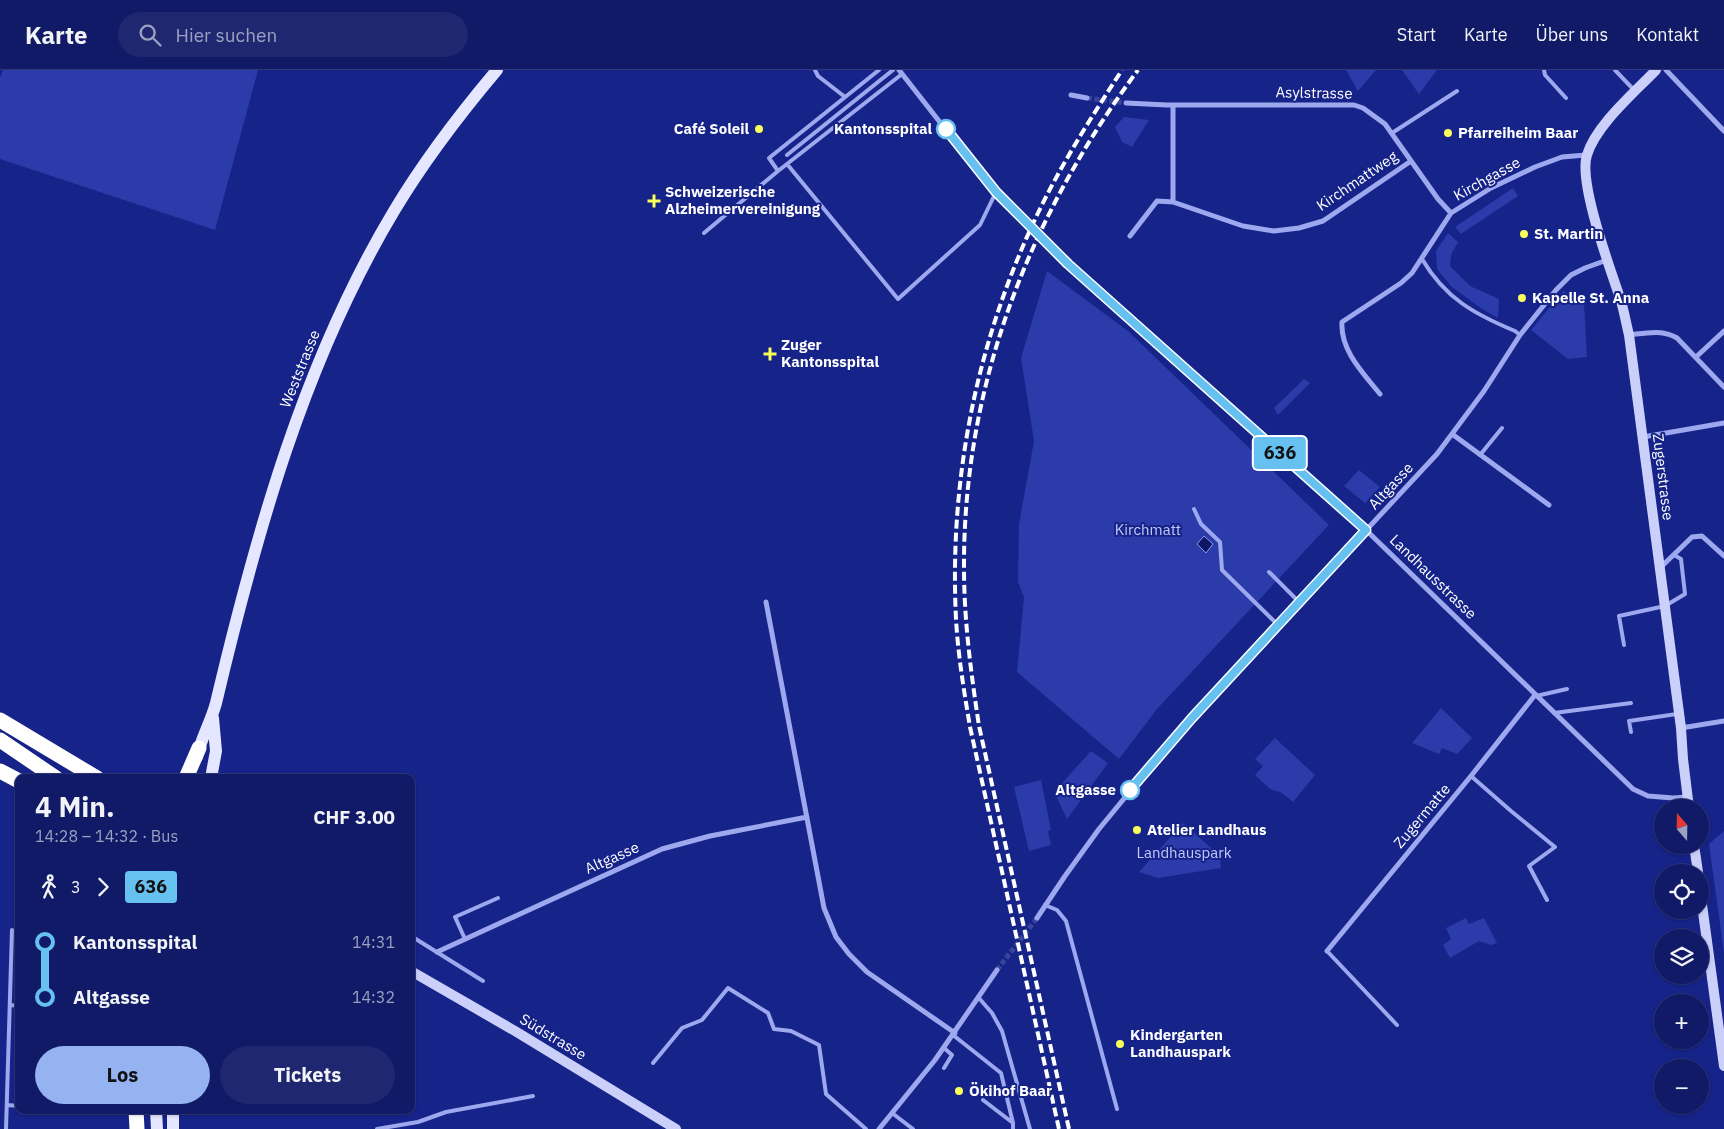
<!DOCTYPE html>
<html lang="de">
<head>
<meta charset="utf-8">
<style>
	:root { --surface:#101a67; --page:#1e2770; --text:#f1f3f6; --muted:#9ca1c0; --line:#30387b; --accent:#95b2f1 }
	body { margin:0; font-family:"IBM Plex Sans",sans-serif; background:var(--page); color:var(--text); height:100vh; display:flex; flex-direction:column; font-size:19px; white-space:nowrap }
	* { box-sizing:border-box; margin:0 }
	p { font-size:16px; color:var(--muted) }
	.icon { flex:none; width:28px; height:28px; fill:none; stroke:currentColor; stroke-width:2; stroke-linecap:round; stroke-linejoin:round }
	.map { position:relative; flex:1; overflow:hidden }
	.side { position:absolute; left:15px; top:704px; width:400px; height:340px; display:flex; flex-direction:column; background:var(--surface); border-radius:10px; box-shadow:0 1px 4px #0004,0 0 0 1px var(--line) }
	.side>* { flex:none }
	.badge { padding:0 10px; border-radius:4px; font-size:18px; line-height:32px }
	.needle { width:32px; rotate:340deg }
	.tools { position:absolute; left:1654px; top:729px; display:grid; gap:10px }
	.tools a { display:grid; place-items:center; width:55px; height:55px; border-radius:50%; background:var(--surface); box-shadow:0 1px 4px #0004,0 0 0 1px var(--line); font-size:25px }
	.map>.badge { position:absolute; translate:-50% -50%; box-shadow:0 0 0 2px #fff }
	.legs { display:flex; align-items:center; gap:8px; height:55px; padding:0 20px; font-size:16px }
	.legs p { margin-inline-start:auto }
	.overview { display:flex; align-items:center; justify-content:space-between; height:85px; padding:0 20px }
	h1 { font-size:28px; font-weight:800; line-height:38px }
	.primary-button { display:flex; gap:10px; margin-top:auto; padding:10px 20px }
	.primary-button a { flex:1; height:58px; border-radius:30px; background:var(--accent); color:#111; font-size:20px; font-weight:800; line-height:58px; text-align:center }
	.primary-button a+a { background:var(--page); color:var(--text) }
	ul { padding:0 20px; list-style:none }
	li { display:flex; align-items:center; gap:18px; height:55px; font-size:19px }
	li i { display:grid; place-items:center; width:8px; height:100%; margin:0 6px; background:currentColor }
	li i::after { content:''; width:12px; height:12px; margin:-6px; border:4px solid; border-radius:50%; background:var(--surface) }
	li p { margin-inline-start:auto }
	li:first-child i { background:linear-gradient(#0000 50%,currentColor 0) }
	li:last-child i { background:linear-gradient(currentColor 50%,#0000 0) }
	header { display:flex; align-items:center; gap:30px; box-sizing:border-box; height:70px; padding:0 25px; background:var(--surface); border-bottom:1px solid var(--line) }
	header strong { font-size:24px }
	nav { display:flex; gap:28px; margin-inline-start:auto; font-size:18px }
	.search { width:350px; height:45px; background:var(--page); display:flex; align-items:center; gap:12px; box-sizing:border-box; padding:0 18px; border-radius:28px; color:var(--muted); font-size:19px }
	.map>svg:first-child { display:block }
	.green { fill:#2b3ba9 }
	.water { fill:#0e1766; stroke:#8f9df1 }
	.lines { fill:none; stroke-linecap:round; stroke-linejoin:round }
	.street-tunnel { stroke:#39449b; stroke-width:5; stroke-dasharray:5 2.5; stroke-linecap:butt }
	.lane { stroke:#9da8ee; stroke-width:4 }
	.street { stroke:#9da8ee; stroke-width:5 }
	.secondary { stroke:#cbd0fa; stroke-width:10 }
	.primary { stroke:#e5e6ff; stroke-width:12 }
	.highway { stroke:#fff; stroke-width:15 }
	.rail { stroke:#fff; stroke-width:4; stroke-dasharray:9 4; stroke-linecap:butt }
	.line-1-casing { stroke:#fff; stroke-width:11 }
	.line-1 { stroke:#66c0f0; stroke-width:8 }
	.poi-dot { fill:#f9ff5b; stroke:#162389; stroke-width:2 }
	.stop-1-dot { fill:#fff; stroke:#66c0f0; stroke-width:2.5 }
	.labels { text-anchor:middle; stroke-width:4; stroke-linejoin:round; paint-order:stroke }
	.street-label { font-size:15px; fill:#fff; stroke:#162389 }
	.poi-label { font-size:15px; font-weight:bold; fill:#fff; stroke:#162389; text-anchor:start }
	.stop-label { font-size:15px; font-weight:bold; fill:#fff; stroke:#162389; text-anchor:end }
	.park-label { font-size:15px; fill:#c3cafa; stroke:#162389 }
</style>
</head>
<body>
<header>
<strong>Karte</strong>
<div class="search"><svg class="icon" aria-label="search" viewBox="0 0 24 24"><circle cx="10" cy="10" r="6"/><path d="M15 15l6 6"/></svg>Hier suchen</div>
<nav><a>Start</a><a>Karte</a><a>Über uns</a><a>Kontakt</a></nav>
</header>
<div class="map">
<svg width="1724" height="1059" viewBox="0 0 1724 1059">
	<rect width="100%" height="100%" fill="#162389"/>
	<path class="green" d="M3,0H258L215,160L0,89V8Z
		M1346,0H1376L1358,21Z
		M1402,0H1437L1419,24Z
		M1124,47L1149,50L1132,77L1122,72L1115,57Z
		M1513,118L1518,126L1461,164L1455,157Z
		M1448,163L1458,172L1451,185L1450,196L1470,216L1499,229L1498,248L1482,239L1452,217L1437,199L1436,181Z
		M1047,201L1128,261L1329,455L1157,639L1119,689L1017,602L1024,527L1018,512L1019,454L1034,371L1021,288Z
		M1563,221L1584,234L1587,287L1568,289L1531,260Z
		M1304,309L1310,313L1278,345L1274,338Z
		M1359,400L1380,417L1365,433L1344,416Z
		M1441,638L1472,668L1457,684L1442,678L1439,684L1412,673Z
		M1275,668L1315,705L1293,732L1282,723L1270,719L1255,705L1263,696L1255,689Z
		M1091,681L1108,693L1067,749L1054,722Z
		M1041,710L1051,760L1048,761L1051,775L1029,781L1014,717Z
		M1183,753L1220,786L1221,798L1158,808L1139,802Z
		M1724,761V883L1709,774Z
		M1466,848L1469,854L1484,848L1497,873L1491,875L1479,871L1450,888L1443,875L1451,869L1446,858Z"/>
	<path class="water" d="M1204,466L1213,474L1206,483L1197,474Z"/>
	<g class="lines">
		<path class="street-tunnel" d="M1087,28L1126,33
			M997,900L1037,848"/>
		<path class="lane" d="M815,0L818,6L845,27
			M879,0L769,88L778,101L902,4
			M1544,0L1545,5L1566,28
			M1615,0L1634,20
			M1392,63L1457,21
			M787,85L893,0
			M787,94L898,229L980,155L996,122
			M704,163L778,101
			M1422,189C1445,228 1474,244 1515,261L1520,265
			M1480,385L1502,358
			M1287,389L1301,374
			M1194,439L1201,454L1220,472L1222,500L1278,555
			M1269,502L1299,532
			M1624,575L1619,546L1665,536L1685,524L1681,489L1674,485
			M1536,626L1567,619
			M1554,643L1631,633
			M1631,662L1629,651L1677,644
			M1471,706L1511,741L1555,777L1529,796L1547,830
			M411,779L414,774
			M1045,835L1057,840L1066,851L1117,1039
			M411,866L483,911
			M465,869L455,847L498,828
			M1327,881L1397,955
			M978,927L992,943L1002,961L1030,1059
			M10,935L19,936
			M953,965L1001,1003L1013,1053
			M944,978L952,985L944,998
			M653,993L682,958L702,950L728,918L768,943L774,959L791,961L819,975L826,1024L866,1059
			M983,1030L1013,1053V1059
			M7,1035L19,1036
			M892,1043L913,1059
			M6,1059L12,860
			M377,1059L418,1052L446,1042L533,1026"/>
		<path class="street" d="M899,0L986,111L1045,173L1092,217L1366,460L1633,719L1648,726L1673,728L1687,727
			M1666,0L1724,61
			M1071,25L1087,28
			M1126,33L1167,35H1354L1363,38L1385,54L1438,129L1451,143
			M1173,35V132L1243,156L1274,161L1299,158L1323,151L1411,91
			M1130,166L1157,131L1173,132
			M1629,265C1646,263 1662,259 1677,268L1724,317
			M1696,287L1724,261
			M1380,324C1363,303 1340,280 1342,252L1401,213L1412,203L1451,143L1491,118L1535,97L1562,87L1586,85
			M1452,364L1549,435
			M1643,367L1724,353
			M1660,498L1692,467L1702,466L1724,486
			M766,532L824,838L836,867L849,884L867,902L955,963
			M1681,658L1724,651
			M1037,848L1065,806L1099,759L1183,657L1437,384L1484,321L1520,265L1556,220L1571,205L1585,198L1607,190
			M1327,881L1471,706L1535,625
			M437,882L662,779L710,766L807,747
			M879,1059L935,990L997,900"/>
		<path class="secondary" d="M1656,0C1635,22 1596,55 1587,85C1578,112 1610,198 1620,228C1624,240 1626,253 1629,265L1681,658L1683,689L1689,738
			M1694,775L1698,802
			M1700,820L1724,996
			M411,901L515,961L676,1059"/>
		<path class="primary" d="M197,687C201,668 211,652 216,633C256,464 304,291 394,141C424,91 459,45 497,0
			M211,708L216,681L213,648
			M156,1040L157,1059
			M173,1040V1059"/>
		<path class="highway" d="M0,650L97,708
			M0,670L56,708
			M0,701L19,711
			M186,708L199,678
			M136,1040L137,1059"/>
		<path class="rail" d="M1059,1059L970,657C964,621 958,585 956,549C949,408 977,270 1038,143C1062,93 1092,46 1122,0
			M1069,1059L979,656C971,603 964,551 964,498C963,315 1030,145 1138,0"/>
	</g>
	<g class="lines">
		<g class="line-1-casing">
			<path id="line-1" d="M946,59L996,122L1068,194L1366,460L1192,648L1130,720"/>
		</g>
		<use href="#line-1" class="line-1"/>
	</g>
	<g class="poi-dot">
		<circle cx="759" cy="59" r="5"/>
		<circle cx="1448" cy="63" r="5"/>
		<path d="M651.5 123.5h5v5h5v5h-5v5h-5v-5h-5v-5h5z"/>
		<circle cx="1524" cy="164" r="5"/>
		<circle cx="1522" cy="228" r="5"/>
		<path d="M767.5 276.5h5v5h5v5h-5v5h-5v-5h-5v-5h5z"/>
		<circle cx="1137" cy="760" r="5"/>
		<circle cx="1120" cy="974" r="5"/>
		<circle cx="959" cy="1021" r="5"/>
	</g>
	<g class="stop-1-dot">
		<circle cx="946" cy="59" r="9"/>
		<circle cx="1130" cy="720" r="9"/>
	</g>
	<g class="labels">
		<g class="street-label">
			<text transform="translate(1314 23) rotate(1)" y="5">Asylstrasse</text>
			<text transform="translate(1487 109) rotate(-29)" y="5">Kirchgasse</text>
			<text transform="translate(1357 111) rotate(-34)" y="5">Kirchmattweg</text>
			<text transform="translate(300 299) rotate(-68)" y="5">Weststrasse</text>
			<text transform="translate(1663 407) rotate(83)" y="5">Zugerstrasse</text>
			<text transform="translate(1391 416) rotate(-47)" y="5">Altgasse</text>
			<text transform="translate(1433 507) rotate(44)" y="5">Landhausstrasse</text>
			<text transform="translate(1422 746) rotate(-50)" y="5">Zugermatte</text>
			<text transform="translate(612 788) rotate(-24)" y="5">Altgasse</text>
			<text transform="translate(553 967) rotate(31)" y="5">Südstrasse</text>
		</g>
		<g class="poi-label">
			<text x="749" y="64" text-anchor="end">Café Soleil</text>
			<text x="1458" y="68">Pfarreiheim Baar</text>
			<text x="665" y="127">Schweizerische<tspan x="665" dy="17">Alzheimervereinigung</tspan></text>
			<text x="1534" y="169">St. Martin</text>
			<text x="1532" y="233">Kapelle St. Anna</text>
			<text x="781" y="280">Zuger<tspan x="781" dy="17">Kantonsspital</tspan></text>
			<text x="1147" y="765">Atelier Landhaus</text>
			<text x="1130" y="970">Kindergarten<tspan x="1130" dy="17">Landhauspark</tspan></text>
			<text x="969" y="1026">Ökihof Baar</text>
		</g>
		<g class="stop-label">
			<text x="932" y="64">Kantonsspital</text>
			<text x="1116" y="725">Altgasse</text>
		</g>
		<g class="park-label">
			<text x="1148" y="465">Kirchmatt</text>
			<text x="1184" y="788">Landhauspark</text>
		</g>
	</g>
</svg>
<div class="tools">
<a><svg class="needle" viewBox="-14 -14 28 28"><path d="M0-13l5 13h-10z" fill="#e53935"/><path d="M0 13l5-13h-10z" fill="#9ca1c0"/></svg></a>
<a><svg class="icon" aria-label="locate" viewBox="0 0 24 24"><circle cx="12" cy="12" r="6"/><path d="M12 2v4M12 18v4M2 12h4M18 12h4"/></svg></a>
<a><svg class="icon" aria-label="layers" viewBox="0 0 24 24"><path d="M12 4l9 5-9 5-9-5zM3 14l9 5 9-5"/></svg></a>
<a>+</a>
<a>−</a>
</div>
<b class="badge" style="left:1280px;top:383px;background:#66c0f0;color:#111">636</b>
<section class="side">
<div class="overview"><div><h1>4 Min.</h1><p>14:28 – 14:32 · Bus</p></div><b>CHF 3.00</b></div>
<div class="legs"><svg class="icon" aria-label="walk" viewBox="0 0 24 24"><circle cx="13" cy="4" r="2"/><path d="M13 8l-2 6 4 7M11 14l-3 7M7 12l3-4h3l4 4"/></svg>3<svg class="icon" aria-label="forward" viewBox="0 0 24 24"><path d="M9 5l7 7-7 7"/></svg><b class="badge" style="background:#66c0f0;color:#111">636</b></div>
<ul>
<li><i style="color:#66c0f0"></i><b>Kantonsspital</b><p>14:31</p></li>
<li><i style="color:#66c0f0"></i><b>Altgasse</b><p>14:32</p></li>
</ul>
<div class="primary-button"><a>Los</a><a>Tickets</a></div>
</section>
</div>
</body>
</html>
